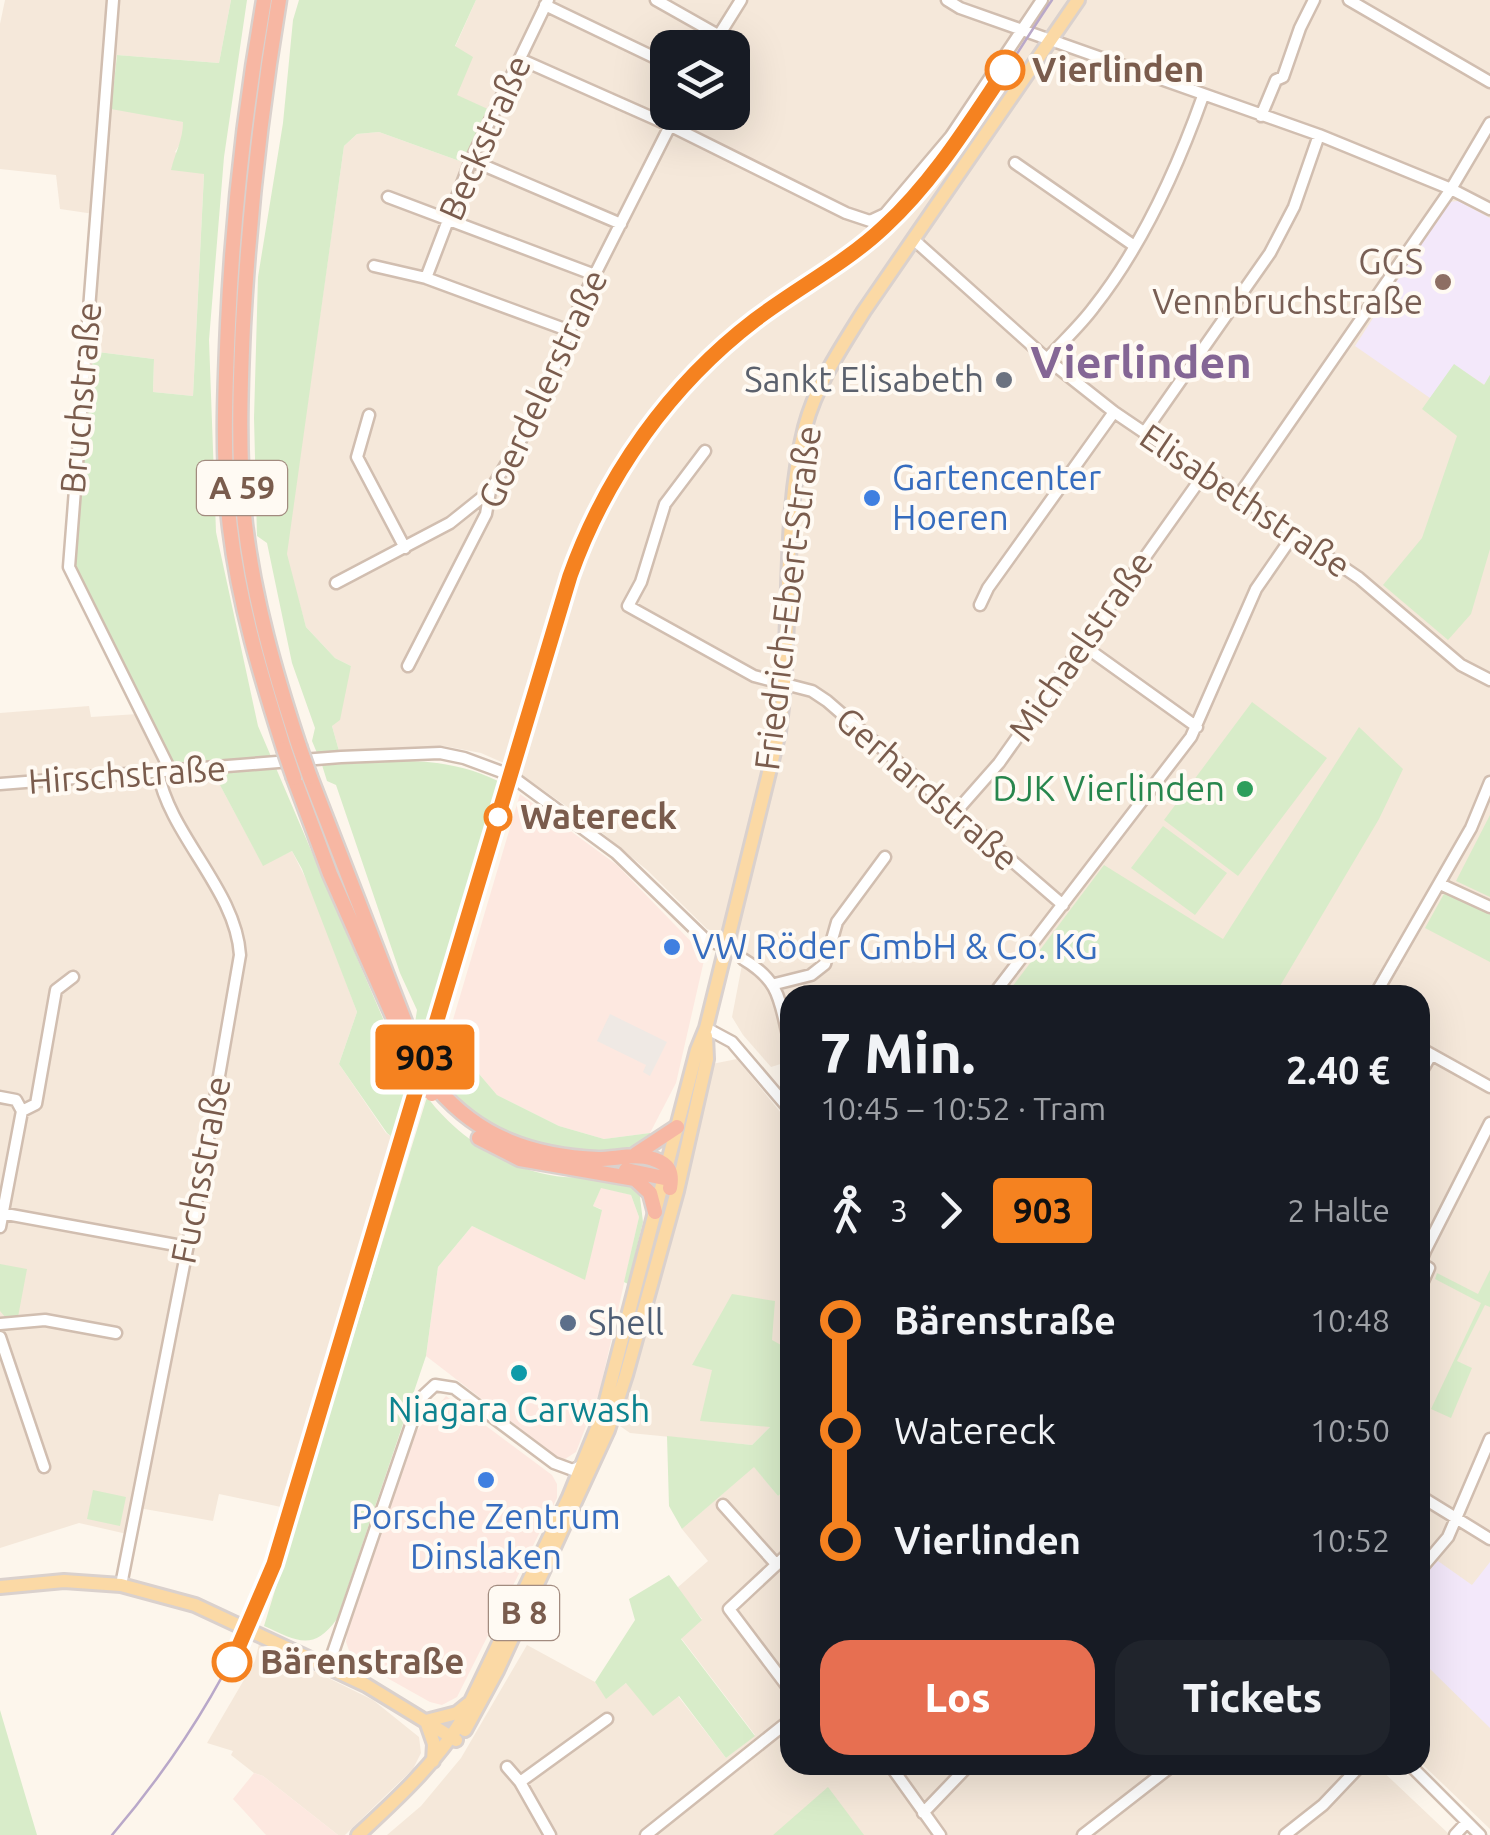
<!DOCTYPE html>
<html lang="de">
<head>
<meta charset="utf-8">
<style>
	:root { --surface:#171b24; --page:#20242c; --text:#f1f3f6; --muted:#9ea1a6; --accent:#e76f51 }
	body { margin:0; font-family:Ubuntu,sans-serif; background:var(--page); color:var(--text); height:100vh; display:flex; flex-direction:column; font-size:38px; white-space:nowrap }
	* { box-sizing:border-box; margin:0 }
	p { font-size:32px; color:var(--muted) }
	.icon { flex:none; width:55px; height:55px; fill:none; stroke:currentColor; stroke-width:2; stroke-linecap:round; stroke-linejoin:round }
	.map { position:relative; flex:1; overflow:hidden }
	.details { position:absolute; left:780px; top:985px; width:650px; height:790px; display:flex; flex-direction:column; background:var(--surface); border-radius:30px; box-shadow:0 10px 40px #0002 }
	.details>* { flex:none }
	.badge { padding:0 20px; border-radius:8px; font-size:35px; line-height:65px }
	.controls { position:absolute; left:650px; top:30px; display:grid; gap:20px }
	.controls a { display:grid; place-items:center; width:100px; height:100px; border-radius:20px; background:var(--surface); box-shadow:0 10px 40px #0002; font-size:50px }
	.map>.badge { position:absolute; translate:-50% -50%; box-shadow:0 0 0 5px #fff }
	.legs { display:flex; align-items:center; gap:15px; height:110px; padding:0 40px; font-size:32px }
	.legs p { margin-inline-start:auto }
	.headline { display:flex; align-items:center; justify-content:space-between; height:170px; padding:0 40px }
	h1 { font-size:55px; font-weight:800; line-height:75px }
	.cta { display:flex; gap:20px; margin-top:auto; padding:20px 40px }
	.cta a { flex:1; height:115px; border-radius:30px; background:var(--accent); color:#fff; font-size:40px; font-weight:800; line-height:115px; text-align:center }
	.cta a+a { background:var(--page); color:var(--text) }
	ul { padding:0 40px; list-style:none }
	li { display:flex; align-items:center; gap:35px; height:110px; font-size:38px }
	li i { display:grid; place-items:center; width:15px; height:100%; margin:0 12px; background:currentColor }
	li i::after { content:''; width:25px; height:25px; margin:-12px; border:8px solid; border-radius:50%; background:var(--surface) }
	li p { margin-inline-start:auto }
	li:first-child i { background:linear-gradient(#0000 50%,currentColor 0) }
	li:last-child i { background:linear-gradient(currentColor 50%,#0000 0) }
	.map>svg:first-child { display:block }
	.residential { fill:#f5e8da; fill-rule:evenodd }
	.commercial { fill:#fde8e0 }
	.industrial { fill:#efe9e4 }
	.education { fill:#f3e8fa }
	.green { fill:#d8ecc9 }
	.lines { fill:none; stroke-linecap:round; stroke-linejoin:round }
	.minor-casing { stroke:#d1beb0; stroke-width:15 }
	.major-casing { stroke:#dad1cd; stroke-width:18 }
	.highway-casing { stroke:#dad1cd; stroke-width:19 }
	.minor { stroke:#fff; stroke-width:10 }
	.major { stroke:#fbd9a5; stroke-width:12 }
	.highway { stroke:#f7b7a3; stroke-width:14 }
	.tram { stroke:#b9a8c9; stroke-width:2.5 }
	.highway-bridge-casing { stroke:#dad1cd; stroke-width:19; stroke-linecap:butt }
	.highway-bridge { stroke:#f7b7a3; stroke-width:14 }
	.line-1-casing { stroke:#fff; stroke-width:22 }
	.line-1 { stroke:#f58220; stroke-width:15 }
	.stop-1-dot { fill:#fff; stroke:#f58220; stroke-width:5 }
	.education-dot { fill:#8d6e63; stroke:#fffaf3; stroke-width:4 }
	.worship-dot { fill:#6b7280; stroke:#fffaf3; stroke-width:4 }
	.shop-dot { fill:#3f7fe0; stroke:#fffaf3; stroke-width:4 }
	.leisure-dot { fill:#2e9e5b; stroke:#fffaf3; stroke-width:4 }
	.service-dot { fill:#5c6f8a; stroke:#fffaf3; stroke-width:4 }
	.culture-dot { fill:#0f9aa8; stroke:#fffaf3; stroke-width:4 }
	.labels { text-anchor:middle; stroke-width:8; stroke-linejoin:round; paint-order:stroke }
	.shield { fill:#fffaf3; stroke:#a28b7f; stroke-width:2.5 }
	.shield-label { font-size:32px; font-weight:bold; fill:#7a5c4d }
	.stop-label { font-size:35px; font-weight:bold; fill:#7a5c4d; stroke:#fffaf3; text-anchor:start }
	.street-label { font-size:35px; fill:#7a5c4d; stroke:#fffaf3 }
	.education-label { font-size:35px; fill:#785e54; stroke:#fffaf3; text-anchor:end }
	.worship-label { font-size:35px; fill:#5b616d; stroke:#fffaf3; text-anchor:end }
	.shop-label { font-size:35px; fill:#366cbe; stroke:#fffaf3; text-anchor:start }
	.leisure-label { font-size:35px; fill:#27864d; stroke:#fffaf3; text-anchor:end }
	.service-label { font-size:35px; fill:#4e5e75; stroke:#fffaf3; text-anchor:start }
	.culture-label { font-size:35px; fill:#0d838f; stroke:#fffaf3 }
	.district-label { font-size:45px; font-weight:bold; fill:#846695; stroke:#fffaf3 }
</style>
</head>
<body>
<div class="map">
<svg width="1490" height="1835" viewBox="0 0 1490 1835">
	<rect width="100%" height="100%" fill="#fdf6ec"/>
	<path class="residential" d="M5,0H231L219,63L117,55L111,108L184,122L183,139L175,152L204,173L193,396L153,392L154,359L90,351L101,215L60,209L56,175L0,169V24Z
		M476,0H1490V1829L1420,1762V995H790V1061L771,1067L743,1035L732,1017L746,944L707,929L647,870L589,822L506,764L481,753L444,746L339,751L332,726L351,666L335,658L306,627L286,555L344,146L357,134L379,132L465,163L457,95L455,47ZM668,48H732V112H668Z
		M89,706L91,717L138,714L213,772L263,865L292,851L311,889L357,1012L339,1064L386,1133L392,1137L281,1507L219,1494L213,1521L133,1507L127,1534L79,1523L0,1548V713Z
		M737,1059L790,1124V1350L772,1341L692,1365L712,1369L771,1426L752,1445L630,1433L617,1424L712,1064Z
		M754,1466L778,1496L790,1486V1765H1376L1450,1835H387L421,1806L461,1758L527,1645L595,1682L606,1698L626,1683L678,1696L726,1758L755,1735L681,1638L702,1619L677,1588L708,1561L682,1529Z
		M259,1644L373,1700L419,1737L421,1753L413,1769L345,1835H338L263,1776L254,1773L231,1755L233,1751L207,1743L255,1661Z"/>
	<path class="commercial" d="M520,794L617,865L705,956L676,1083L650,1133L604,1139L559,1126L497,1095L474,1068L444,1050Z
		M601,1187L631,1195L639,1217L600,1390L576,1452L562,1461L426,1356L438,1267L472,1226L585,1279L601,1209L593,1206Z
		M446,1396L552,1475L557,1484V1498L457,1697L442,1705L430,1702L364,1665L351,1656L346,1642L348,1626L415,1433Z
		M254,1773L263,1776L338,1835H266L233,1799Z"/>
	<path class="industrial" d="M610,1014L667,1042L650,1076L643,1072L646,1065L597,1041Z"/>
	<path class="education" d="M1458,201L1490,218V375L1485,385L1454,365L1430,398L1355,346L1448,202Z
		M1438,1561L1472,1585L1490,1562V1728L1426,1665L1420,1671V1579Z"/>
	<path class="green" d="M231,0H247L224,157L209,340L216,532L258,726L387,1028L412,1075L392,1137L387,1133L339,1064L357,1012L302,869L292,851L263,866L213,772L176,774L74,562L90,351L154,359L153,392L193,396L204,174L171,170C175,153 183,140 183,122L111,109L117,55L219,63Z
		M299,0H476L455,46L473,57L457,95L490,110L465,163L379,132L357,134L344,146L287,554L306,627L335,658L351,666L340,720L332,726L339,751L317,753L312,741L315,728L292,663L267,543L257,536L254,418L258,277L283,123L293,20Z
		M1454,364L1484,385L1490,375V549L1471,614L1448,640L1383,585L1422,538L1457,436L1422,409Z
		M1252,702L1327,758L1238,876L1164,820Z
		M1359,727L1403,769L1379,819L1280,986L1287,993L1286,995H1006L1104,865L1223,939Z
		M406,761C438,761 469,767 498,781L422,1040L415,1023L417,1010L400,973L336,785L327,781L322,765Z
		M1490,815V897L1456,881Z
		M1163,826L1227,873L1195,915L1131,868Z
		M1445,892L1490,912V962L1425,928Z
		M444,1050L474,1068L497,1095L559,1126L604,1139L650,1133L651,1142C603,1174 448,1133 437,1071C436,1066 442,1055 444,1050Z
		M427,1097C459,1139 510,1172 564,1177C587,1178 616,1177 639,1189L643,1222L628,1284L624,1282L639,1217L631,1195L601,1188L593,1206L602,1210L585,1280L472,1226L438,1267L426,1356L337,1619C313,1652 297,1641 264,1626Z
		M0,1264L27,1269L18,1317L6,1318L0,1311Z
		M1490,1270V1307L1485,1305L1457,1361L1472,1368L1451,1418L1431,1409L1481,1303L1435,1279L1437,1273L1478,1294Z
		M732,1294L775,1301L772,1340L790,1350V1486L778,1496L754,1467L682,1529L669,1506L667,1436L752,1445L770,1427L700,1421L712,1370L692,1365Z
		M93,1490L126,1497L120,1526L87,1519Z
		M669,1575L702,1620L681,1639L755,1736L726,1758L679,1696L653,1716L626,1683L606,1699L595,1682L635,1620L629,1599Z
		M0,1710L37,1835H0Z
		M828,1787L864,1835H773Z"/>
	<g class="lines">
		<g class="minor-casing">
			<path id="minor" d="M113,0L69,567L171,772
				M656,0L718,35
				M947,0L960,8L1319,135L1451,189L1490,209
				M1349,0L1490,82
				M545,5L668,64
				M711,48L741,0
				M520,59L671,126L846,213L870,221L885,214L951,136L1042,0
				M1261,116L1276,80L1283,77L1300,28L1314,0
				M471,160L621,224
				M1015,163L1133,245
				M388,197L595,275
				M913,239L1047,359L1114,412L1359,578L1461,665L1490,680
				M374,266L426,278L570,331
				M426,278L471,160L548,0
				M1047,359C1062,342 1080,326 1094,307C1143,245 1177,169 1203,96
				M369,415L357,457L405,548
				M1144,433L1270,253L1294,207L1319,135
				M705,451L665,504L641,582L628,606L754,676L812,691L827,701L1063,905
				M1238,497L1451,189L1490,123
				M336,583L450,523L490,491
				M980,605L988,588L1114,412
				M1084,646L1197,727
				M408,666L486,514L490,491L534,418L582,300L677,112
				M0,784L341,757L440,753L464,758L510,775L616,853L706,940L724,946
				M954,814L999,763L1204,474
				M1440,884L1490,907
				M743,959C782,982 779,1002 790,1043
				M775,984L811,975L825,964L837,922L885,857
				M993,995L1191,737L1256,589L1294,534
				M1375,995L1471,828L1490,782
				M706,1028L732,1042L790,1110
				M1420,1048L1490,1087
				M1420,1074L1431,1055
				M0,1097L16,1100L22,1111L0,1227
				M22,1111L36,1104L56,990L73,977
				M0,1213L187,1247
				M1420,1288L1429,1268L1420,1263L1425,1251L1490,1123
				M0,1324L45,1320L116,1333
				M0,1337L44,1467
				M1420,1496L1490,1539
				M723,1505L776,1564
				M790,1552L729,1609L790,1690
				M1420,1570L1448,1537L1490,1439
				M121,1585L203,1168L240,955C236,890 170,836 158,772
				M328,1667L420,1399L435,1385L454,1388L554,1463L573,1470L582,1465
				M890,1765L940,1835
				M1410,1765L1480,1835
				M507,1767L520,1782L550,1835
				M520,1782L607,1719
				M923,1813L969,1765
				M646,1835L790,1720
				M1083,1835L1173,1765
				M1285,1835L1323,1805L1361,1765
				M1455,1835L1467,1822"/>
		</g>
		<g class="major-casing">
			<path id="major" d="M0,1587L64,1581L121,1585L195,1605L366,1685L456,1740
				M426,1721L457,1713L468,1704
				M426,1721L434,1744L433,1761
				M465,1730L497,1671L608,1430L626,1375L677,1191L707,1059L706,1036
				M358,1835C397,1799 434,1765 462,1720L569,1497L602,1416L697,1050L706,1028L779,732C793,634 781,521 805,427C816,385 841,348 864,311L1078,0"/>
		</g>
		<g class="highway-casing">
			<path id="highway" d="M264,0C245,107 233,215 228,324C225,392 222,460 230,528C239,604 261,676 284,749
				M279,0C261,108 249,216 243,326C240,392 238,458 245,524C254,600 275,673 299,746
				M310,777L408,1030
				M294,778L330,874L411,1057
				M437,1088C480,1138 533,1156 598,1159C616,1159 636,1153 653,1159C669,1164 673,1172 670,1188
				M479,1138L520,1159L635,1179L650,1193L655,1212
				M636,1154L677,1127
				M626,1170L664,1178"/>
		</g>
		<use href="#minor" class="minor"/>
		<use href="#major" class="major"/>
		<use href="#highway" class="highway"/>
		<path class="tram" d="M112,1835C182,1753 236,1665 274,1564L570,576C606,475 669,385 755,320C801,285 854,257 896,216C959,155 1003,72 1052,0"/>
		<g class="highway-bridge-casing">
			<path id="highway-bridge" d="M299,746L310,777
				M284,749L294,778
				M411,1057L432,1094"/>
		</g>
		<use href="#highway-bridge" class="highway-bridge"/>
	</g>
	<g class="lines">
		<g class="line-1-casing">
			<path id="line-1" d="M232,1662L274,1564L570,576C606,475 670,385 755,320C797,288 846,263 884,227C933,182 968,125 1005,70"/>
		</g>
		<use href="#line-1" class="line-1"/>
	</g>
	<g class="stop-1-dot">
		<circle cx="1005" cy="70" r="18"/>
		<circle cx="498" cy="817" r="12"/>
		<circle cx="232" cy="1662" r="18"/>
	</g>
	<circle class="education-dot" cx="1443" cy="282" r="10"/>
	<circle class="worship-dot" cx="1004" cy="380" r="10"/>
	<g class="shop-dot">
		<circle cx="872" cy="498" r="10"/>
		<circle cx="672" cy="947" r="10"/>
		<circle cx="486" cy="1480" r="10"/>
	</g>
	<circle class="leisure-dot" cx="1245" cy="789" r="10"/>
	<circle class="service-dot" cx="568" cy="1323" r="10"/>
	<circle class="culture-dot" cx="519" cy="1373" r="10"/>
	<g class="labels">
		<g class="shield">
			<rect x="197" y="461" width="90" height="54" rx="8"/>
			<rect x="489" y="1586" width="70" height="54" rx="8"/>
		</g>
		<g class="shield-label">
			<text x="242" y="499">A 59</text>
			<text x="524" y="1624">B 8</text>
		</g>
		<g class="stop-label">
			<text x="1032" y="82">Vierlinden</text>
			<text x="520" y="829">Watereck</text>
			<text x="260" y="1674">Bärenstraße</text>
		</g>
		<g class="street-label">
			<text transform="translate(485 138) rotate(-66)" y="12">Beckstraße</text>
			<text transform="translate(543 389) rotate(-65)" y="12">Goerdelerstraße</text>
			<text transform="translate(81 398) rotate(-85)" y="12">Bruchstraße</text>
			<text transform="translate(1245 501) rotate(34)" y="12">Elisabethstraße</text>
			<text transform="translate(788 598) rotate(-83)" y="12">Friedrich-Ebert-Straße</text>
			<text transform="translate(1081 646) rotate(-55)" y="12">Michaelstraße</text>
			<text transform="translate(127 775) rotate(-4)" y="12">Hirschstraße</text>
			<text transform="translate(927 789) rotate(41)" y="12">Gerhardstraße</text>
			<text transform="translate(201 1170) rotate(-79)" y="12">Fuchsstraße</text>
		</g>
		<g class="education-label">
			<text x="1423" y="274">GGS<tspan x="1423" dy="40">Vennbruchstraße</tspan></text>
		</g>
		<g class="worship-label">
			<text x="984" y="392">Sankt Elisabeth</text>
		</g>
		<g class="shop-label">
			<text x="892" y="490">Gartencenter<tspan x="892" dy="40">Hoeren</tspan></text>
			<text x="692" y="959">VW Röder GmbH &amp; Co. KG</text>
			<text x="486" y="1529" text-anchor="middle">Porsche Zentrum<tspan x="486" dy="40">Dinslaken</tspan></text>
		</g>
		<g class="leisure-label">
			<text x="1225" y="801">DJK Vierlinden</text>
		</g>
		<g class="service-label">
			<text x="588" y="1335">Shell</text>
		</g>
		<g class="culture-label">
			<text x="519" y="1422">Niagara Carwash</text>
		</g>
		<g class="district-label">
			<text x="1141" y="378">Vierlinden</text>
		</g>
	</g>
</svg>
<div class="controls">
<a><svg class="icon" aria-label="layers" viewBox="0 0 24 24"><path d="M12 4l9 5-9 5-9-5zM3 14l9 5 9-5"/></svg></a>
</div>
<b class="badge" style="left:425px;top:1057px;background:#f58220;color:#111">903</b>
<section class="details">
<div class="headline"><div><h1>7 Min.</h1><p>10:45 – 10:52 · Tram</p></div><b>2.40 €</b></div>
<div class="legs"><svg class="icon" aria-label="walk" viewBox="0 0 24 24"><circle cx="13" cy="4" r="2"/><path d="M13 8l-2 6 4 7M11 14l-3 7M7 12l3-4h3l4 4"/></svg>3<svg class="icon" aria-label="forward" viewBox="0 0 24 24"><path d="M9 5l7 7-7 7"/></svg><b class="badge" style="background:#f58220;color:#111">903</b><p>2 Halte</p></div>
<ul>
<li><i style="color:#f58220"></i><b>Bärenstraße</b><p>10:48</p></li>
<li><i style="color:#f58220"></i><span>Watereck</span><p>10:50</p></li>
<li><i style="color:#f58220"></i><b>Vierlinden</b><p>10:52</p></li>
</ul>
<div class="cta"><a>Los</a><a>Tickets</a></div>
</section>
</div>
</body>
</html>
